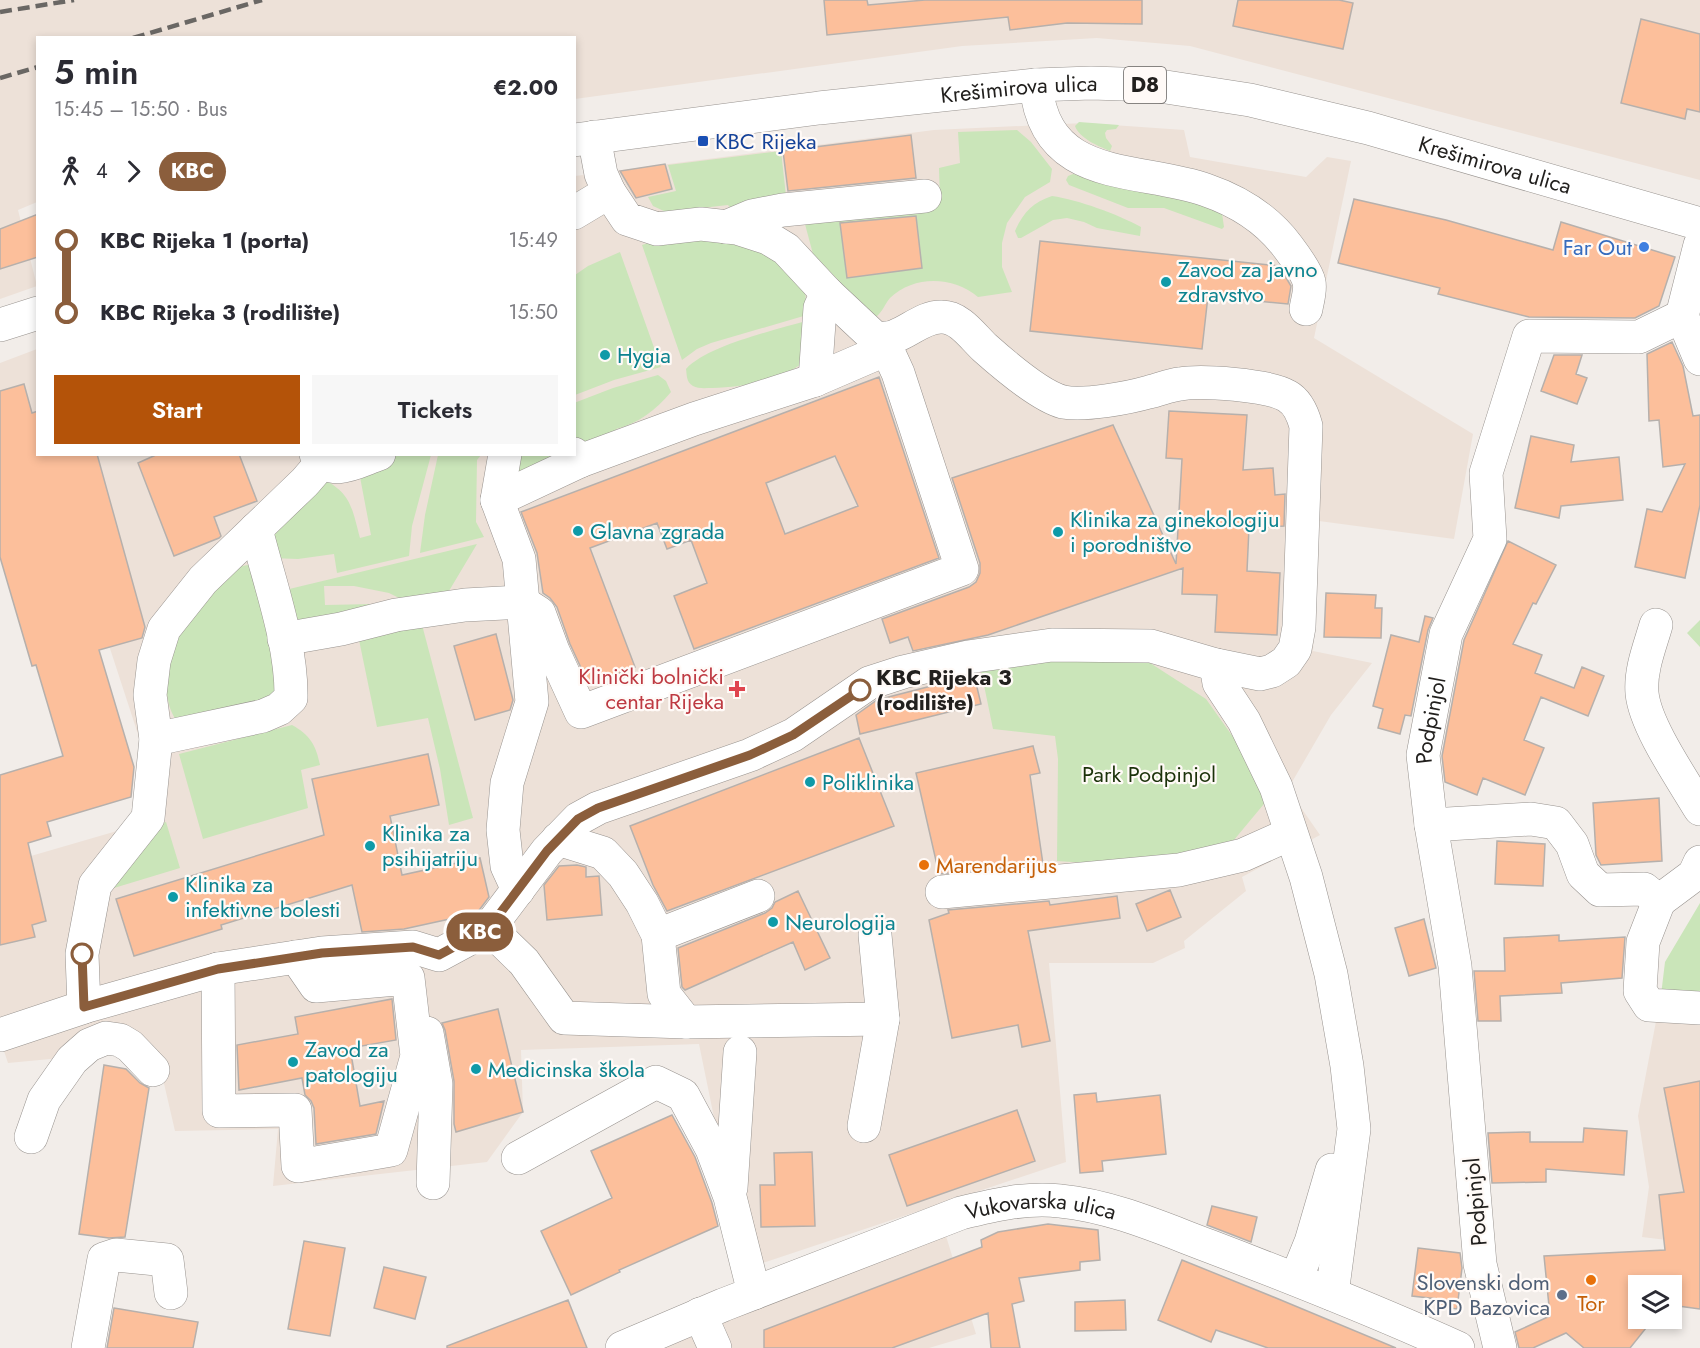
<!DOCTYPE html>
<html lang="en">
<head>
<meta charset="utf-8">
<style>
	:root { --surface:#fff; --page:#f7f7f7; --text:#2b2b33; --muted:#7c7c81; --accent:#b45309 }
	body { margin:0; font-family:Jost,sans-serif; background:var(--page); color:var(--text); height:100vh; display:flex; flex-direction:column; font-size:22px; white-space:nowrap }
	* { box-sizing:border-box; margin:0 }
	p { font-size:20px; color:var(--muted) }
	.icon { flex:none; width:33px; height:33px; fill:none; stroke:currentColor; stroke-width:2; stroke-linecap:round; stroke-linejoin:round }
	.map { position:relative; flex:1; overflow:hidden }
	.side { position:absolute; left:36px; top:36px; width:540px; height:420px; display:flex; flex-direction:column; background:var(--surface); border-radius:0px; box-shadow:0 3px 9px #0003 }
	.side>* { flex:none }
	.badge { padding:0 12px; border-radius:20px; font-size:21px; line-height:39px }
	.controls { position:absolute; left:1628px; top:1275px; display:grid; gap:12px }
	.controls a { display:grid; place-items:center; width:54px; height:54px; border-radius:0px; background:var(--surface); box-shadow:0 3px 9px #0003; font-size:30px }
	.map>.badge { position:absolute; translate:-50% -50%; box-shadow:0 0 0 3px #fff }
	.legs { display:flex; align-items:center; gap:9px; height:66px; padding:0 18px; font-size:20px }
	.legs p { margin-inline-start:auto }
	.overview { display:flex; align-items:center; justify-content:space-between; height:102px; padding:0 18px }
	h1 { font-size:33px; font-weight:600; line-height:45px }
	.button { display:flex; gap:12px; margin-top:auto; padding:12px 18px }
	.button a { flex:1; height:69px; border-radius:0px; background:var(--accent); color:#fff; font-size:24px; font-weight:600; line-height:69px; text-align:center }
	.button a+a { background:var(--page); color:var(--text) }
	ul { padding:0 18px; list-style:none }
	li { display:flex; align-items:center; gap:21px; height:72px; font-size:22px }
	li i { display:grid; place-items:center; width:9px; height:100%; margin:0 8px; background:currentColor }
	li i::after { content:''; width:15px; height:15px; margin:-8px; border:4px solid; border-radius:50%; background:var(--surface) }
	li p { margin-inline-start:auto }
	li:first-child i { background:linear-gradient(#0000 50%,currentColor 0) }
	li:last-child i { background:linear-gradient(currentColor 50%,#0000 0) }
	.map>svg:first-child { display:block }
	.built { fill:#ede1d8 }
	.green { fill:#cae5b9 }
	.building { fill:#fcbf9b; stroke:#b6b0ac; stroke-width:1.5; fill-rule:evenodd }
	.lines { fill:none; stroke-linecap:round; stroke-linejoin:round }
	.minor-casing { stroke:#98938f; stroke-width:34 }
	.major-casing { stroke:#98938f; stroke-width:34 }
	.minor { stroke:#fff; stroke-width:33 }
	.major { stroke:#fff; stroke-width:33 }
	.rail { stroke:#6a6764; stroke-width:4.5; stroke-dasharray:12 6; stroke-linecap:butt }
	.line-1-casing { stroke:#fff; stroke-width:14 }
	.line-1 { stroke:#8b5e3c; stroke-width:9 }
	.transit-dot { fill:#1a4fb4; stroke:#fffaf7; stroke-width:2 }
	.shop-dot { fill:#3f7fe0; stroke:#fffaf7; stroke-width:2 }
	.culture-dot { fill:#0f9aa8; stroke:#fffaf7; stroke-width:2 }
	.health-dot { fill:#e0444e; stroke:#fffaf7; stroke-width:2 }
	.stop-1-dot { fill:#fff; stroke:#8b5e3c; stroke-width:3 }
	.food-dot { fill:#e8710a; stroke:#fffaf7; stroke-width:2 }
	.service-dot { fill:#5c6f8a; stroke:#fffaf7; stroke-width:2 }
	.labels { text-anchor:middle; stroke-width:4.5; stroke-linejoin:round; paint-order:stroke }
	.shield { fill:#fffaf7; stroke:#64615f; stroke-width:1.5 }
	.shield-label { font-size:21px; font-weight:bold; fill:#22201e }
	.street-label { font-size:22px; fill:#22201e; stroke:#fffaf7 }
	.transit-label { font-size:22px; fill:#164399; stroke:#fffaf7; text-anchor:start }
	.shop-label { font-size:22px; fill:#366cbe; stroke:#fffaf7; text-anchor:end }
	.culture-label { font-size:22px; fill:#0d838f; stroke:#fffaf7; text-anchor:start }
	.health-label { font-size:22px; fill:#be3a42; stroke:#fffaf7; text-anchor:end }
	.stop-label { font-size:22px; font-weight:bold; fill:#22201e; stroke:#fffaf7; text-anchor:start }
	.park-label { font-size:22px; fill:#1c320a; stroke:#fffaf7 }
	.food-label { font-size:22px; fill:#c56008; stroke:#fffaf7; text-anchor:start }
	.service-label { font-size:22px; fill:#4e5e75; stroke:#fffaf7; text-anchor:end }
</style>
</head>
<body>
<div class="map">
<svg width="1700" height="1348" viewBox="0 0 1700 1348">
	<rect width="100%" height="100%" fill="#f2ede9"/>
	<path class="built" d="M0,0H1700V180L1190,46L1097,38L962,46L575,99L574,38H38L37,202L18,210L37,286L0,299Z
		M1084,123L1184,130L1190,157L1306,177L1327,157L1351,161L1314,338L1473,434L1454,539L1319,521L1313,651L1372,663L1331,715L1288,789L1320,835L1242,877L1246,891L1184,941L1185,948L1153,963H1049L1066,1162L745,1269L699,1044L521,1050L523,1112L487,1162L273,1186L278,1129L175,1131L156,1049L8,1063L0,1039V865L165,817L55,480L0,489V363L37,349L38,454H574L575,176L934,130Z
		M1700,993V1244L1642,1237L1649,1187L1638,1116L1661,995Z
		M946,1236L976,1334L929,1348H653Z"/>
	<path class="green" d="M1079,122L1119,125L1116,129L1107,130L1105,133L1106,138L1112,146L1110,151C1098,146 1079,138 1075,126Z
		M1017,130L1031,142L1052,169L1050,182L1025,197L1007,223L1002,243V267L1012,292L978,297C953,276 914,275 890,298C884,305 884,310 876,317L835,293L842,284L813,254L802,213L940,202L939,168L960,163L958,132Z
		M781,151L787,205L732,210L728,205L666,212L653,206L648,197L676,191L668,165Z
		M1073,174L1221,206L1224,227L1222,229L1164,208H1128L1069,185L1066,180L1068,176Z
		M1052,196C1079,200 1117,214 1141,227L1140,236L1097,228L1084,222L1067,218L1053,220L1021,238H1018L1015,231C1023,213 1033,202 1052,196Z
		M661,239L754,241L805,289L807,315L711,343L697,349L682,360L642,245Z
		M620,252L661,367L614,380L575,395V275L588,266Z
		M809,320L803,363C777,381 744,387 712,388C706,388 698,389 693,386C686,382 687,375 686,369C708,345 776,330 809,320Z
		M658,375L666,381L671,392C656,410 639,423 616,429L617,435L575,447L574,403L613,388Z
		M557,454L520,472L516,468L514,455Z
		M398,455H431L412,526L409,556L337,573L334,554L298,559L271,558V519L318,476C351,493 351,504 360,538L371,535L360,477L373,464Z
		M438,455H481L477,460L476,522L484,537L420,553L425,515Z
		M477,544L443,601L407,602L389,593L354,586H324L325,605L374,604L294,626L285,590Z
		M258,563L278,698L177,721C160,700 166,655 176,632C179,624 216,579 222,573C230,567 248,565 258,563Z
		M1700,620V647L1687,633Z
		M421,621L473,818L449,825L440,769L428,718L377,727L358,635Z
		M979,661H1147L1206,699L1273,793L1224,852L1142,867L1057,861L1058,759L1055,736L993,729Z
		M292,725C310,735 316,745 320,765L301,770L308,808L203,839L179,754Z
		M166,822L180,868L114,888L113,881L145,828Z
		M1700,903V993L1661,995L1665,962Z"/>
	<path class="building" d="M824,0H867L868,5L925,0H1142V24L1067,23L1010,30L1008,17L827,35Z
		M1238,0H1339L1353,3L1343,49L1233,26Z
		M1641,19L1700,34V112L1687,109L1685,119L1621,103Z
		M911,135L916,178L788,191L783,151Z
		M665,164L672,189L636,198L620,171Z
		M1354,199L1446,220L1553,250L1561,222L1675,257L1659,306L1635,318L1529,317L1438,294L1440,288L1338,263Z
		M38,214V257L0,269V229Z
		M916,216L922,268L847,278L840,223Z
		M1040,241L1279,266L1291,286L1288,304L1208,296L1202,349L1030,331Z
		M1672,342L1683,366L1693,416L1700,415V505L1685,578L1635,567L1647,509L1662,512L1685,464L1663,467L1659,420L1649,421L1647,354Z
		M1554,355H1582L1576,374L1587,378L1577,404L1541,391Z
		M879,377L939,558L694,649L674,596L707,583L691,540L667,549L657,523L590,548L635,667L589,685L570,644L557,607L550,598L543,593L537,553L521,512ZM835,456L858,506L785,534L766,483Z
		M24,384L32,413L38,411V454H97L145,627L142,638L99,650L134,767L131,797L47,822L51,836L28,843L46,921L32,925L35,937L0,945V775L63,756L36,665L32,666L0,557V391Z
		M1169,411L1247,415L1243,470L1273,468L1275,495L1285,494L1284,526L1249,528L1247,571L1280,573L1277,635L1215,632L1217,595L1182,594L1183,568L988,635L913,651L908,637L890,643L882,619L969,587L976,582L980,573V563L952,478L1113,425L1176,564L1182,459L1166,458Z
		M1531,436L1574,445L1571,462L1619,457L1623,500L1561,506L1559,518L1515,508Z
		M158,454H239L257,501L214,517L221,536L219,538L174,556L138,463Z
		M1508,541L1556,565L1536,604L1533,603L1513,644L1542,655L1535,673L1574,688L1582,667L1604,676L1588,716L1541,697L1524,740L1544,748L1525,795L1483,778L1477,795L1445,782L1442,756L1464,640Z
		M1326,593L1376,595L1375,608H1382L1381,638L1324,637Z
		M1425,616L1433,618L1428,630L1411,716L1405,715L1400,734L1378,728L1383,709L1373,706L1391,635L1419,642Z
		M496,634L513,700L510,710L475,720L454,646Z
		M974,675L981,704L860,734L856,715L877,700Z
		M859,738L894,826L667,911L653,885L630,826Z
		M1033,746L1040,773L1030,775L1043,864L939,874L916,773Z
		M428,754L439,805L390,816L402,875L480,858L489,897L477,913L404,929L362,932L352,885L221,925L222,929L134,956L116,899L324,835L312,779Z
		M1659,798L1662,861L1601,865L1596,855L1593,803Z
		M1497,841L1545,844L1543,886L1495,884Z
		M577,865L586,867V877L599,876L602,915L547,920L544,885L559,866Z
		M1170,890L1181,917L1147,931L1136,904Z
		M798,891L830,958L805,970L793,942L685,990L682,987L678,948L765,913L772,908L775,902Z
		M1117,896L1120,918L1028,931L1050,1041L1022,1047L1018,1025L952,1038L929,920L949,913L948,910L1049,901L1050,905Z
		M1424,919L1436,968L1409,976L1395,928Z
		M1559,935V941L1625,937L1622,978L1561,983L1562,993L1500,996L1501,1021H1478L1474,971H1505L1504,938Z
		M392,999L396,1040L350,1048L360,1106L384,1101L376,1134L316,1144L314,1108L311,1101L305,1095L302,1078L239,1090L237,1045L298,1034L295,1017Z
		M498,1009L523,1112L456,1132L454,1124V1081L445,1030L442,1023Z
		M104,1065L126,1069L140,1083L149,1088L125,1237L109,1238L79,1234Z
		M1700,1081V1309L1671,1305V1286H1638V1318H1654L1630,1348H1584L1566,1333L1533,1348H1519L1515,1332L1550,1316L1544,1256L1665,1250L1659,1195L1684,1192L1664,1088Z
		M1096,1093L1097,1102L1160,1095L1166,1154L1102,1161L1103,1171L1080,1173L1074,1095Z
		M1017,1110L1035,1161L907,1206L889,1155Z
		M672,1115L695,1157L712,1203L718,1226L619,1270L620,1272L571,1295L541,1231L612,1198L591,1151Z
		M1584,1128L1627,1131L1624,1175L1546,1169V1182L1492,1183L1488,1133L1530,1132V1142H1583Z
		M812,1152L815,1226L761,1227L760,1185H775L774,1153Z
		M1212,1206L1257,1217L1251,1242L1207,1225Z
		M1048,1224L1098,1230L1100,1260L1080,1262V1270L1019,1278L1024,1301L1012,1304L1020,1348H991L988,1313L892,1348H764V1330L982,1247L981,1240L998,1232Z
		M304,1241L345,1248L330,1336L288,1329Z
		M1418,1248L1460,1253L1462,1268L1457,1309L1437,1306L1438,1299L1412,1296Z
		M1182,1260L1276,1298L1396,1348H1268L1216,1330L1211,1342L1158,1320Z
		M384,1267L426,1277L415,1319L374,1308Z
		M568,1300L587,1348H447V1346Z
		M1125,1300L1126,1330L1075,1331V1302Z
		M114,1308L198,1322L193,1348H107Z"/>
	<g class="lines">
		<g class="minor-casing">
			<g id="minor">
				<path d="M1036,85C1045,184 1137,166 1206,190C1238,201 1268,220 1288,247C1294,255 1307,273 1309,282C1311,290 1307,302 1306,309"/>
				<path d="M594,137L601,174L609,192"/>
				<path d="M726,227L752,216L783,210L925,196"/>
				<path d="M1682,316L1700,359"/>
				<path d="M815,380L820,308L827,293"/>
				<path d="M316,454C332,478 356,462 379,454"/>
				<path d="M505,454L497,500L519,559L532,702L507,783L503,830L507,866L518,890"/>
				<path d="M574,454L580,461L694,419L815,380L887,349"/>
				<path d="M497,500L580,461"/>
				<path d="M1656,625C1650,646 1640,670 1642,693C1645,726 1683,780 1700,809"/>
				<path d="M284,639L341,629L396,615L465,605L522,602L539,613L553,651L581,712L962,569L898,373L887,349V338"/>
				<path d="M1216,665L1219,683L1244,721L1276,787L1306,877L1331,974L1347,1066L1354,1129L1332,1294"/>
				<path d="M156,739L263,716L279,709L291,698C292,643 269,582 256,529"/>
				<path d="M1431,825L1531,819L1556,823L1572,844L1583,874L1600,890L1644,889L1659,901L1643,942L1640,991L1649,1005L1700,1008"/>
				<path d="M558,839L603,853L623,874L642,903L658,935L664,994L686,1022"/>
				<path d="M942,892L1179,870L1243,855L1290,834"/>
				<path d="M1659,901L1694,875L1700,862"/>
				<path d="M489,928L524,962L564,1018L686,1022L883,1019"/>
				<path d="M658,935L758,896"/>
				<path d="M218,969L219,1111L295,1110L298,1166L391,1150L417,1056L408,978L316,986L296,957"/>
				<path d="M84,1007L82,954L95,885L148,818L156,739L150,695L154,661L164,629L203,580L305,482L329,454"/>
				<path d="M427,1033L436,1084L433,1183"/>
				<path d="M0,1035L84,1007L218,969L322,953L413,947L439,955L489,928L547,851L578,819L598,808L750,755L793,735L869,683L903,672L968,657L1052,645L1151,646L1216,665L1260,674L1272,671L1286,662L1295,649L1299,627L1306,426C1303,415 1298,402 1287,396C1269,385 1201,380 1180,384C1169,385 1159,390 1149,392C1128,398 1085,406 1063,402C1040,396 1003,364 985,348C973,337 960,317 942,317C917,316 900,345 874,337L827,293L786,249L768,238L737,228L701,224L657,229L627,219L609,192L574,213"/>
				<path d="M864,1126L883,1019L875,935"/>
				<path d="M31,1137L44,1100L72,1060L89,1045L106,1038L120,1040L130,1046L153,1070"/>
				<path d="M518,1158L656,1082L683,1095L712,1149L730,1197L754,1293"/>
				<path d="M731,1188L740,1052"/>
				<path d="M1296,1279L1311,1242L1332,1170"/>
				<path d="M700,1314L715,1348"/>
				<path d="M88,1348L104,1259L116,1255L167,1260L171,1293"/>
				<path id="s1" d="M1500,1348L1480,1264L1455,966L1431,825L1423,755L1446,634L1490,539L1486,473L1529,336L1639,337L1682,316L1700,245"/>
			</g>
		</g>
		<g class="major-casing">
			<g id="major">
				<path id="s2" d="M574,140L819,108L1036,85L1091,83L1153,85L1250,100L1368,128L1700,224"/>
				<path d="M0,325L38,313"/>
				<path id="s3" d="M622,1348L723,1305L961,1213C994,1205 1027,1197 1060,1201C1112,1206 1161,1228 1209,1246C1293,1278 1376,1311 1458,1348"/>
			</g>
		</g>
		<use href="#minor" class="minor"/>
		<use href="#major" class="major"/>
		<path class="rail" d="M0,12L74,0
			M133,38L262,0
			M0,78L38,67"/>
	</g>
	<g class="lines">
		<g class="line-1-casing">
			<path id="line-1" d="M82,954L84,1007L218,969L322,953L413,947L439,955L489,928L547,851L578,819L598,808L750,755L793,735L860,690"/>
		</g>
		<use href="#line-1" class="line-1"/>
	</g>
	<rect class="transit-dot" x="697" y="135" width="12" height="12" rx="3"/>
	<circle class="shop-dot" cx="1644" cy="247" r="6"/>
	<g class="culture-dot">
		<circle cx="1166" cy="282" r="6"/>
		<circle cx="605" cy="355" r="6"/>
		<circle cx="578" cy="531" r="6"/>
		<circle cx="1058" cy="532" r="6"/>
		<circle cx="810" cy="782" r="6"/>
		<circle cx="370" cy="846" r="6"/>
		<circle cx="173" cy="897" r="6"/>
		<circle cx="773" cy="922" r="6"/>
		<circle cx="293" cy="1062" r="6"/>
		<circle cx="476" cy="1069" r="6"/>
	</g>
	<path class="health-dot" d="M734 680h6v6h6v6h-6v6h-6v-6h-6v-6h6z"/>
	<g class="stop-1-dot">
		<circle cx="860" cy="690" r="10"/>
		<circle cx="82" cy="954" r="10"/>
	</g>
	<g class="food-dot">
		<circle cx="924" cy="865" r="6"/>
		<circle cx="1591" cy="1280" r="6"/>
	</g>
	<circle class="service-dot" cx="1562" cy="1295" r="6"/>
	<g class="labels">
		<rect class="shield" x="1124" y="67" width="42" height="36" rx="4.5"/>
		<g class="shield-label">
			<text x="1145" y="92">D8</text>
		</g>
		<g class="street-label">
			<text dy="8" stroke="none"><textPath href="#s2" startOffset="448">Krešimirova ulica</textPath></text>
			<text dy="8" stroke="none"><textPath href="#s2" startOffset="934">Krešimirova ulica</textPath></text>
			<text dy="8" stroke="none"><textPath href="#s1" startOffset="634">Podpinjol</textPath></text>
			<text transform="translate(1475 1202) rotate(-95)" y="8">Podpinjol</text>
			<text dy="8" stroke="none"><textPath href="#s3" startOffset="446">Vukovarska ulica</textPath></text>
		</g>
		<g class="transit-label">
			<text x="715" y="149">KBC Rijeka</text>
		</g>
		<g class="shop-label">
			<text x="1632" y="255">Far Out</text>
		</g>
		<g class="culture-label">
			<text x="1178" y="277">Zavod za javno<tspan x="1178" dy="25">zdravstvo</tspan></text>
			<text x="617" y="363">Hygia</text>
			<text x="1070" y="527">Klinika za ginekologiju<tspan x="1070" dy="25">i porodništvo</tspan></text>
			<text x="590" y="539">Glavna zgrada</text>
			<text x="822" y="790">Poliklinika</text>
			<text x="382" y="841">Klinika za<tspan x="382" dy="25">psihijatriju</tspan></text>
			<text x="185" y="892">Klinika za<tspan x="185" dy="25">infektivne bolesti</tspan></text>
			<text x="785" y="930">Neurologija</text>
			<text x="305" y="1057">Zavod za<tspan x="305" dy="25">patologiju</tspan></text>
			<text x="488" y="1077">Medicinska škola</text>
		</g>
		<g class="health-label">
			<text x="724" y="684">Klinički bolnički<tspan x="724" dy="25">centar Rijeka</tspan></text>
		</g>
		<g class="stop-label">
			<text x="876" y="685">KBC Rijeka 3<tspan x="876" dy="25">(rodilište)</tspan></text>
		</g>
		<g class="park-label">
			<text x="1149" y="782">Park Podpinjol</text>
		</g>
		<g class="food-label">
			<text x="936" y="873">Marendarijus</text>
			<text x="1591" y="1311" text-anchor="middle">Tor</text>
		</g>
		<g class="service-label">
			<text x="1550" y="1290">Slovenski dom<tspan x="1550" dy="25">KPD Bazovica</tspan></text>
		</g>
	</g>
</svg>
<div class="controls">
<a><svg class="icon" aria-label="layers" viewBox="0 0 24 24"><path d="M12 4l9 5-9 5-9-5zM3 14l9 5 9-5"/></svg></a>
</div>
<b class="badge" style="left:480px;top:932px;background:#8b5e3c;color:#fff">KBC</b>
<section class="side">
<div class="overview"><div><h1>5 min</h1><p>15:45 – 15:50 · Bus</p></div><b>€2.00</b></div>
<div class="legs"><svg class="icon" aria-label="walk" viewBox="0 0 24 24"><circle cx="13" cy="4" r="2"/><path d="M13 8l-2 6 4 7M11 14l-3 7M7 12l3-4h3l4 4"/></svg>4<svg class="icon" aria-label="forward" viewBox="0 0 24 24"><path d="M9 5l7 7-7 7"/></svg><b class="badge" style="background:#8b5e3c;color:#fff">KBC</b></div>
<ul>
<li><i style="color:#8b5e3c"></i><b>KBC Rijeka 1 (porta)</b><p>15:49</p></li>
<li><i style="color:#8b5e3c"></i><b>KBC Rijeka 3 (rodilište)</b><p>15:50</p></li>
</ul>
<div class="button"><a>Start</a><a>Tickets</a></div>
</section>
</div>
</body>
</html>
